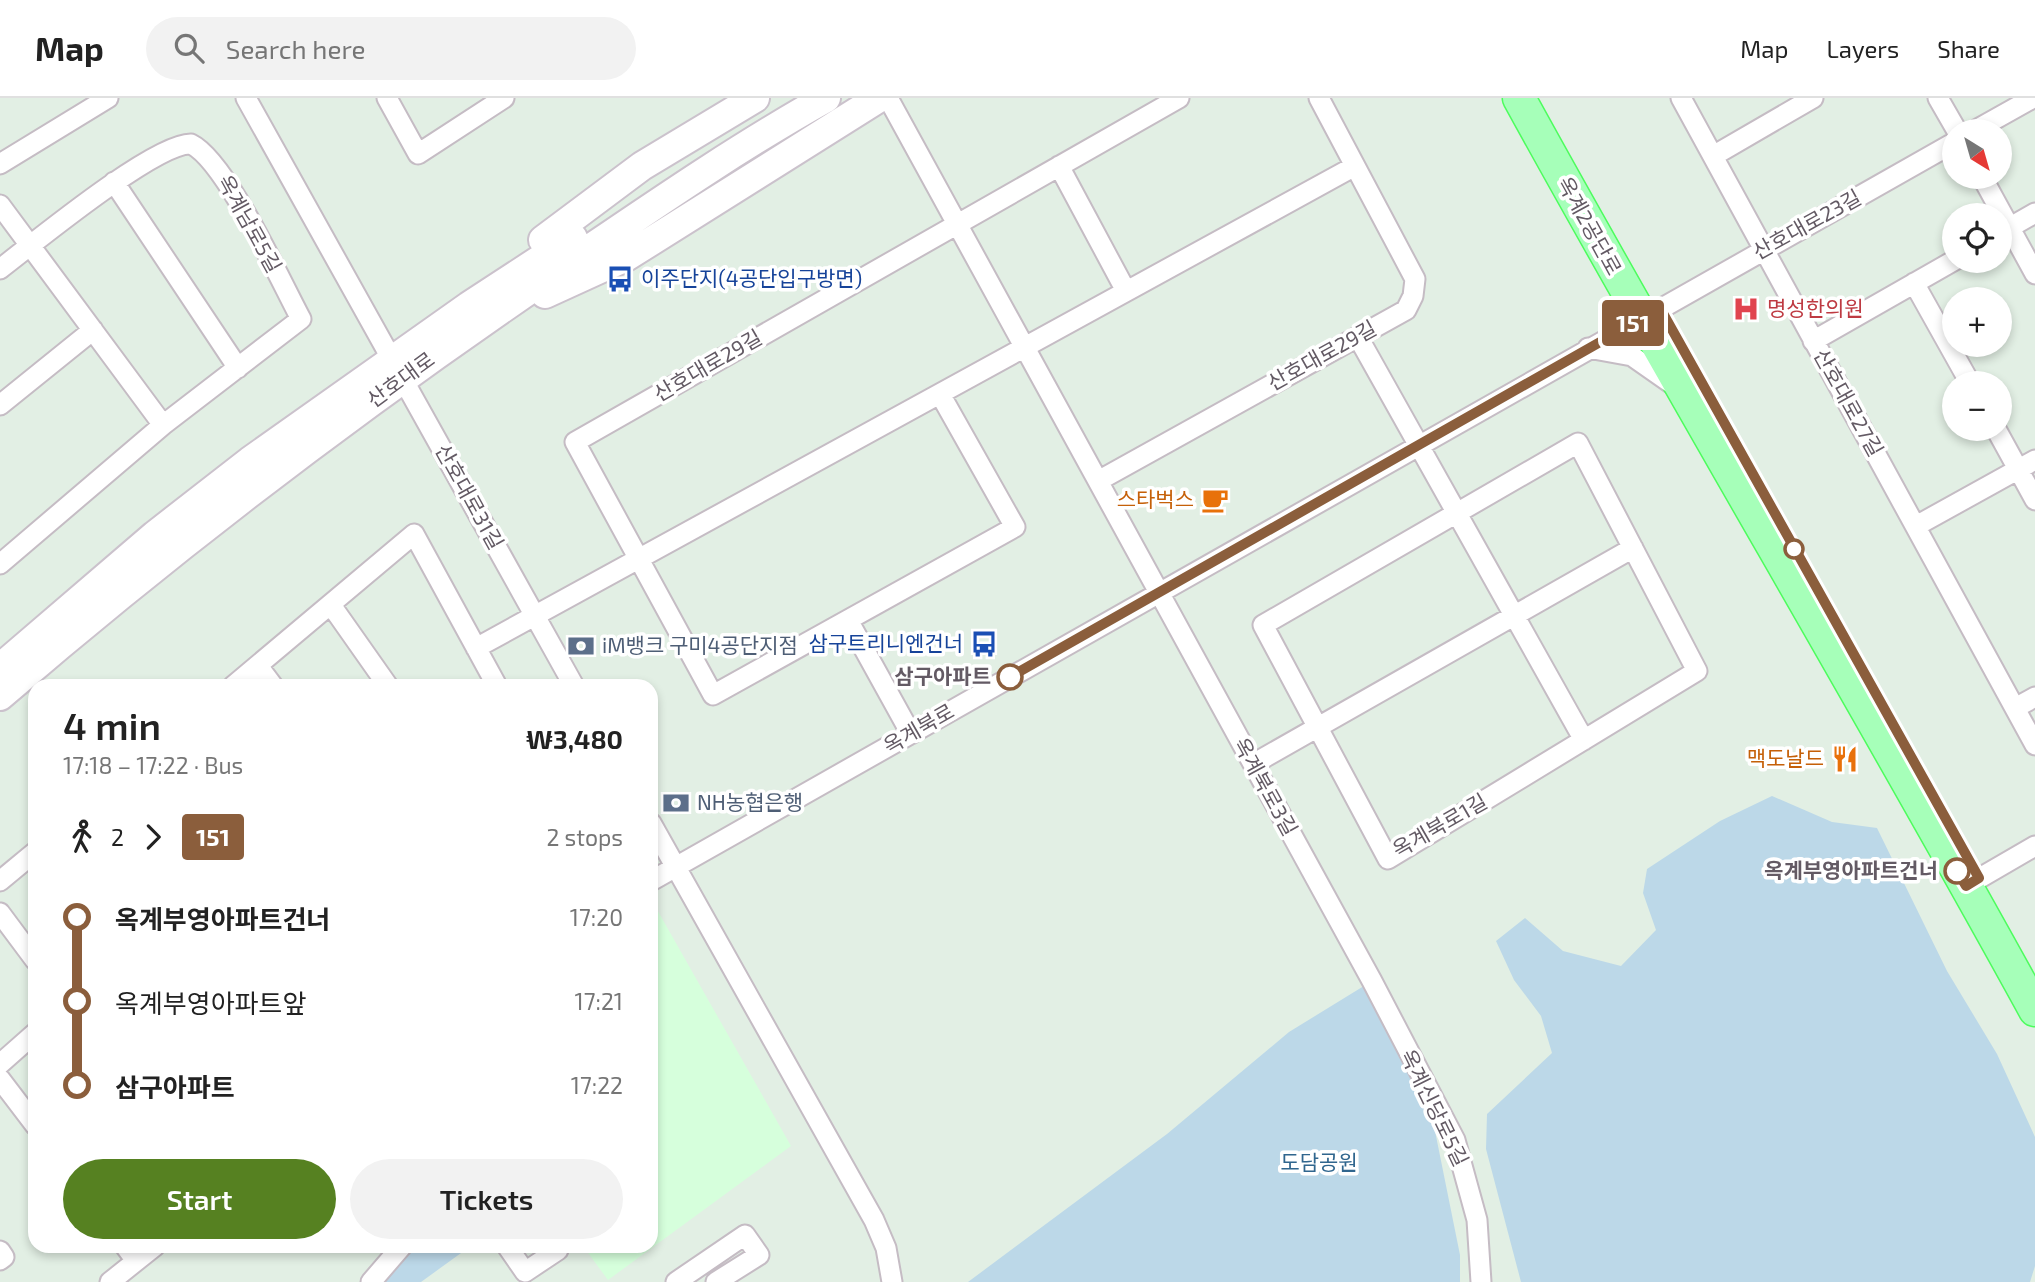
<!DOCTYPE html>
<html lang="en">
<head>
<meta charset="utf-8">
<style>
	:root { --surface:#fff; --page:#f2f2f2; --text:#222; --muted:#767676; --line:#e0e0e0; --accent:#568121 }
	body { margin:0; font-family:"Exo 2","Noto Sans KR",sans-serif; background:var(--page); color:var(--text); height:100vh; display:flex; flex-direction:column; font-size:26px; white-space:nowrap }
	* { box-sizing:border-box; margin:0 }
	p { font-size:23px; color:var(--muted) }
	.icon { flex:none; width:38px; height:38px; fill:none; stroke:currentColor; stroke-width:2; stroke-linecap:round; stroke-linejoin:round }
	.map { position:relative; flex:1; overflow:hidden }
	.panel { position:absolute; left:28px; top:581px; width:630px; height:574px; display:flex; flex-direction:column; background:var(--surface); border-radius:21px; box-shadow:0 4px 10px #0003 }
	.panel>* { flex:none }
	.badge { padding:0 14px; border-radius:5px; font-size:24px; line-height:46px }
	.needle { width:46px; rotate:143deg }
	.buttons { position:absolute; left:1942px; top:21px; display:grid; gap:14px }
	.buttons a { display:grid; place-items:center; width:70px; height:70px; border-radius:50%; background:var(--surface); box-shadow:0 4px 10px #0003; font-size:35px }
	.map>.badge { position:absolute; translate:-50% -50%; box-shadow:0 0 0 4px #fff }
	.legs { display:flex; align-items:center; gap:10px; height:77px; padding:0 35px; font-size:23px }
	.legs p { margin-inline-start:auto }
	.headline { display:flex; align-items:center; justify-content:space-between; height:119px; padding:0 35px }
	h1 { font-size:38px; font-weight:600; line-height:52px }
	.button { display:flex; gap:14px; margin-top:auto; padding:14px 35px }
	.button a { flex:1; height:80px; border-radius:42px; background:var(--accent); color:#fff; font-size:28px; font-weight:600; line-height:80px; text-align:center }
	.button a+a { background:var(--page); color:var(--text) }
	ul { padding:0 35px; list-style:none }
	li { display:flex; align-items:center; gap:24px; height:84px; font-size:26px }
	li i { display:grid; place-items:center; width:10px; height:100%; margin:0 9px; background:currentColor }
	li i::after { content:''; width:18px; height:18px; margin:-9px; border:5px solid; border-radius:50%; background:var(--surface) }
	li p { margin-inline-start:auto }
	li:first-child i { background:linear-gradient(#0000 50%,currentColor 0) }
	li:last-child i { background:linear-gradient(currentColor 50%,#0000 0) }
	header { display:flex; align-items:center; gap:42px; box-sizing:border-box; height:98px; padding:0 35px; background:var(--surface); border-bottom:2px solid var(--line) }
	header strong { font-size:33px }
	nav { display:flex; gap:38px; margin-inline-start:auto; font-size:24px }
	.search { width:490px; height:63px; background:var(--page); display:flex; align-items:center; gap:18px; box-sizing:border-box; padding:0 24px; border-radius:38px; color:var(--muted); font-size:26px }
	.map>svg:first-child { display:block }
	.commercial { fill:#d6ffdc }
	.green { fill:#bcd8e8 }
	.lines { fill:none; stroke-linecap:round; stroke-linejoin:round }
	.street-casing { stroke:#c5bcc4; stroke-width:23 }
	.secondary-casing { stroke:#cbc2cc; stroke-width:32 }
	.primary-casing { stroke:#4dfc5d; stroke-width:35 }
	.street { stroke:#fff; stroke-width:19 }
	.secondary { stroke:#fff; stroke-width:28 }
	.primary { stroke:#a6ffb9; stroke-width:32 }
	.line-1-casing { stroke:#fff; stroke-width:16 }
	.line-1 { stroke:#8b5e3c; stroke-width:10 }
	.stop-1-dot { fill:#fff; stroke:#8b5e3c; stroke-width:3.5 }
	.labels { text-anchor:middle; stroke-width:7; stroke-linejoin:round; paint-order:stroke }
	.street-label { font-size:21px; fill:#635a64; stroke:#fff }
	.transit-label { font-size:21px; fill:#164399; stroke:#fff; text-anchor:start }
	.health-label { font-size:21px; fill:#be3a42; stroke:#fff; text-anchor:start }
	.food-label { font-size:21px; fill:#c56008; stroke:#fff; text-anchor:end }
	.service-label { font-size:21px; fill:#4e5e75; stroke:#fff; text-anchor:start }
	.stop-label { font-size:21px; font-weight:bold; fill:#635a64; stroke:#fff; text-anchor:end }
	.park-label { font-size:21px; fill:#30668e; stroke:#fff }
</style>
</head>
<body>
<header>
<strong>Map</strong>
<div class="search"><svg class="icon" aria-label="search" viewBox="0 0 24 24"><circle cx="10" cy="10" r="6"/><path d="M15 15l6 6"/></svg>Search here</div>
<nav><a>Map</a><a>Layers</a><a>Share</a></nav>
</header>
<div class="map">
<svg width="2035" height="1184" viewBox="0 0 2035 1184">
	<rect width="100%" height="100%" fill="#e2efe4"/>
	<path class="commercial" d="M651,801L791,1048L608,1182L583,1148H651Z"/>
	<path class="green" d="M1772,698L1832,724L1877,730L1947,873L1997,956L2035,1039V1168L2030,1184H1521L1486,1051L1487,1016L1552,955L1541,918L1514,882L1496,843L1525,820L1563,853L1621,868L1656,832L1643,795L1647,771L1720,723Z
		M1372,883L1435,1033L1460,1157V1184H968L1167,1036L1289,934Z
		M412,1148H467L468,1150L421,1184H379Z"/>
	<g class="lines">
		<g class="street-casing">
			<path id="street" d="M246,0L574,588
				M387,0L418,56L504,0
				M888,0L1372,883L1455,1042L1477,1122L1481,1184
				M1681,0L2035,647
				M1938,0L1957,33
				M1974,33L2033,0
				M1713,58L1813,0
				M0,66L108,0
				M1059,68L1126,193
				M1982,79L2035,176
				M114,84L238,270
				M0,107L163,327
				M2000,135L2035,115
				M0,171C34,145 155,45 191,46C226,63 280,182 301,221L163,327L0,466
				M1914,185L1970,285
				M1358,239L1584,642
				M1813,243L1955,162
				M1588,250L1632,258L1672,286
				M940,296L1015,429L713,597L575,344L1179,0
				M0,307L93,232
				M1996,331L2035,402
				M1578,345L1697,573L1388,761L1263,527Z
				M1098,383L1406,212L1413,198L1415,181L1319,0
				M1916,428L2035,362
				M331,507L388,588
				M848,522L911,636
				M476,550L1355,68
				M258,568L273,588
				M233,588L414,436L497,588
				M2015,610L2035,599
				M1253,666L1633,450
				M651,725L874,1122L886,1150L892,1184
				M0,783L35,754
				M651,783L1955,44
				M1966,788L2035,748
				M0,815L35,862
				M0,966L35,935
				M0,981L35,1027
				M125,1148L136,1163
				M507,1148L525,1174L558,1152L555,1148
				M0,1153L4,1159L0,1162
				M110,1184L155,1148
				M371,1184L402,1148
				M676,1184L745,1137L759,1157L716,1184"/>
		</g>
		<g class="secondary-casing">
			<path id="secondary" d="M543,142L642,68L755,0
				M545,196L626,159L879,0
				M0,570L155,437L250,363L469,208L573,140
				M0,598C179,444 368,301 563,169C650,110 735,51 826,0"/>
		</g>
		<g class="primary-casing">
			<path id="primary" d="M1519,0C1687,306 1867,605 2035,912"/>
		</g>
		<use href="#street" class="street"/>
		<use href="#secondary" class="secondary"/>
		<use href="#primary" class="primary"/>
	</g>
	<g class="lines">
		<g class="line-1-casing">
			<path id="line-1" d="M1010,579L1660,210L1979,780L1966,788L1957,773"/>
		</g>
		<use href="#line-1" class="line-1"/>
	</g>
	<defs>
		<g id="bus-bare" transform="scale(2.1)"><path d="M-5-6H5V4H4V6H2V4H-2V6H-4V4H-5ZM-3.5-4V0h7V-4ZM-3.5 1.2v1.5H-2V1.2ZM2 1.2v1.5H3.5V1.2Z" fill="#1a4fb4" stroke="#fff" stroke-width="2.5" paint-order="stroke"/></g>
		<g id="hospital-bare" transform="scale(2.1)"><path d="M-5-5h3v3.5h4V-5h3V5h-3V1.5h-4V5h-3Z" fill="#e0444e" stroke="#fff" stroke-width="2.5" paint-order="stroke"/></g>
		<g id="cafe-bare" transform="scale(2.1)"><path d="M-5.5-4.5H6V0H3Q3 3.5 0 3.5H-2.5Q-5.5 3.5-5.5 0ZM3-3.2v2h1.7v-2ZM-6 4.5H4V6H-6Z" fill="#e8710a" stroke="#fff" stroke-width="2.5" paint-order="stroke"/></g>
		<g id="bank-bare" transform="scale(2.1)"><path d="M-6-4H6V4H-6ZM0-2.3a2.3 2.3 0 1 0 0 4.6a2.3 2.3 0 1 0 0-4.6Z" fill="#5c6f8a" stroke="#fff" stroke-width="2.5" paint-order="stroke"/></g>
		<g id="restaurant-bare" transform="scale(2.1)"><path d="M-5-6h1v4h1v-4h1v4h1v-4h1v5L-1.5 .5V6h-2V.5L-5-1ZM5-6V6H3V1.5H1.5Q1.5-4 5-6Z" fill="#e8710a" stroke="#fff" stroke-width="2.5" paint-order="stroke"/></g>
	</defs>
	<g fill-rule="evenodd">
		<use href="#bus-bare" x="620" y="181"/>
		<use href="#hospital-bare" x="1746" y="211"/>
		<use href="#cafe-bare" x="1215" y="402"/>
		<use href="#bus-bare" x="984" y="546"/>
		<use href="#bank-bare" x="581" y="548"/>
		<use href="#restaurant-bare" x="1845" y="661"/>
		<use href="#bank-bare" x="676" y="705"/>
	</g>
	<g class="stop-1-dot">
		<circle cx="1794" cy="451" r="9"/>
		<circle cx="1010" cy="579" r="12"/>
		<circle cx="1957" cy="773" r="12"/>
	</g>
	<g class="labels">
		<g class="street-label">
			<text transform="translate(249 126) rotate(61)" y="7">옥계남로5길</text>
			<text transform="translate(1807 127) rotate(-29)" y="7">산호대로23길</text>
			<text transform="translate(1589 128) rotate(61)" y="7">옥계2공단로</text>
			<text transform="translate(1322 258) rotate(-29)" y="7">산호대로29길</text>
			<text transform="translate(708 268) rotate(-30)" y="7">산호대로29길</text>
			<text transform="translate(401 282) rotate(-36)" y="7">산호대로</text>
			<text transform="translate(1848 305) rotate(61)" y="7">산호대로27길</text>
			<text transform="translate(469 399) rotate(61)" y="7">산호대로31길</text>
			<text transform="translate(919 631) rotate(-30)" y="7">옥계북로</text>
			<text transform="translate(1265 689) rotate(61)" y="7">옥계북로3길</text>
			<text transform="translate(1440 728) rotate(-30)" y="7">옥계북로1길</text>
			<text transform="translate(1434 1010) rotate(64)" y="7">옥계신당로5길</text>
		</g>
		<g class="transit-label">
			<text x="641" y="188">이주단지(4공단입구방면)</text>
			<text x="963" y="553" text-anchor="end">삼구트리니엔건너</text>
		</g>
		<g class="health-label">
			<text x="1767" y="218">명성한의원</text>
		</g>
		<g class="food-label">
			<text x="1194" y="409">스타벅스</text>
			<text x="1824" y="668">맥도날드</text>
		</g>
		<g class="service-label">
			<text x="602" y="555">iM뱅크 구미4공단지점</text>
			<text x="697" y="712">NH농협은행</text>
		</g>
		<g class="stop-label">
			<text x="991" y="586">삼구아파트</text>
			<text x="1938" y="780">옥계부영아파트건너</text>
		</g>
		<g class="park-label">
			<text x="1319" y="1072">도담공원</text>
		</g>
	</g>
</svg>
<div class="buttons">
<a><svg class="needle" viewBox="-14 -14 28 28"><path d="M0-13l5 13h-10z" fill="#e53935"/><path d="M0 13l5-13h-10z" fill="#767676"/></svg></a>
<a><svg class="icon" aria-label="locate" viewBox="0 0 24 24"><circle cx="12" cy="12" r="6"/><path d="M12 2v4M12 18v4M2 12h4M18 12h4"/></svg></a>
<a>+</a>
<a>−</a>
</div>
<b class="badge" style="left:1633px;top:225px;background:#8b5e3c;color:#fff">151</b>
<section class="panel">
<div class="headline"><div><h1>4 min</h1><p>17:18 – 17:22 · Bus</p></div><b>₩3,480</b></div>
<div class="legs"><svg class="icon" aria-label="walk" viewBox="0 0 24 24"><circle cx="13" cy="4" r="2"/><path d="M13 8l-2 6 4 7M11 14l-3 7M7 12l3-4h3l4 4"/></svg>2<svg class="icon" aria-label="forward" viewBox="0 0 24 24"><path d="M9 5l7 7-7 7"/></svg><b class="badge" style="background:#8b5e3c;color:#fff">151</b><p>2 stops</p></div>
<ul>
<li><i style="color:#8b5e3c"></i><b>옥계부영아파트건너</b><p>17:20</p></li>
<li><i style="color:#8b5e3c"></i><span>옥계부영아파트앞</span><p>17:21</p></li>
<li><i style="color:#8b5e3c"></i><b>삼구아파트</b><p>17:22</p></li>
</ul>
<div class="button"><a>Start</a><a>Tickets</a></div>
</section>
</div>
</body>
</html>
